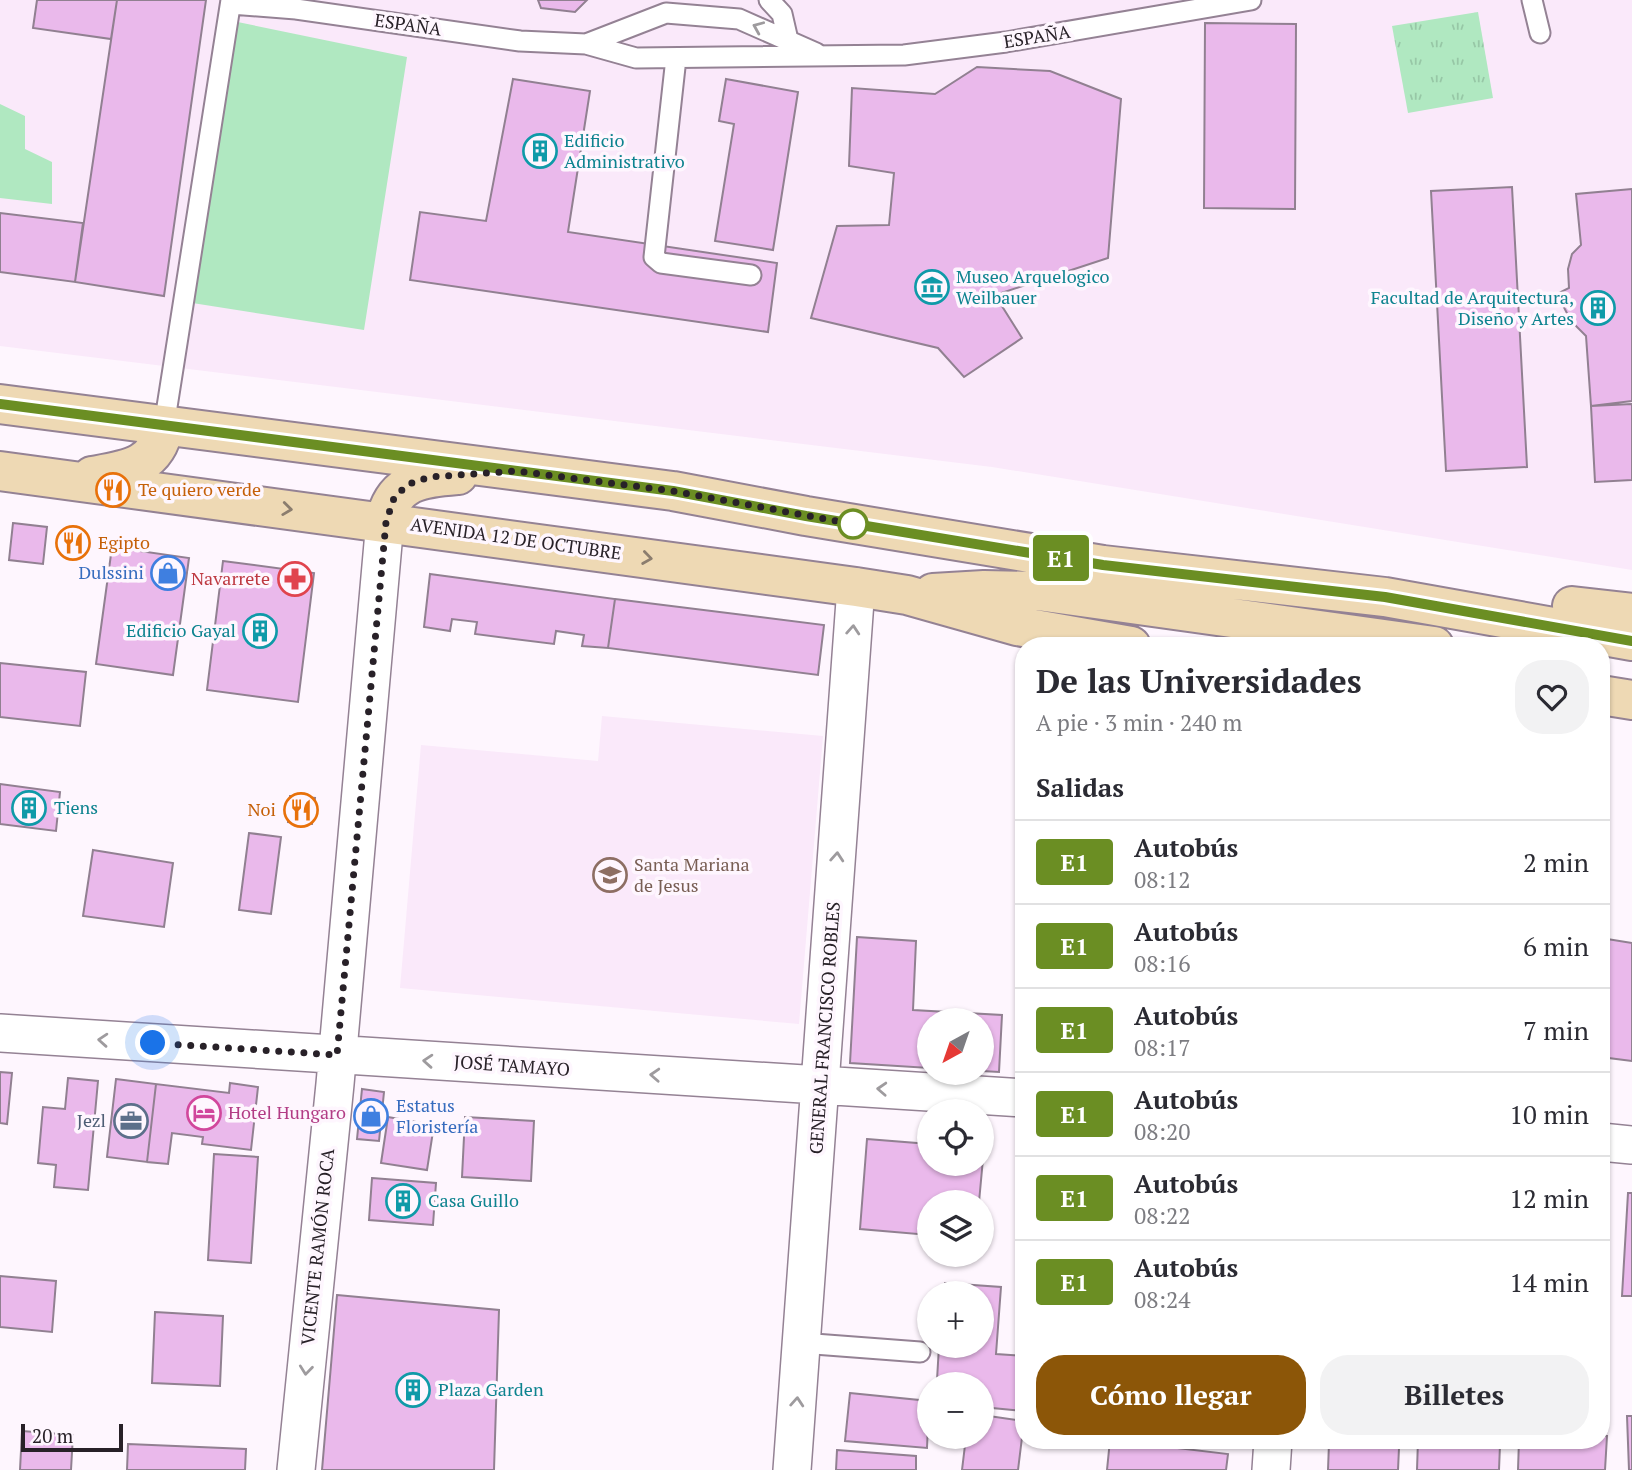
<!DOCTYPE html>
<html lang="es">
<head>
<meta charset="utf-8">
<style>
	:root { --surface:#fff; --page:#f2f2f3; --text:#2b2b33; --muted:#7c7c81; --line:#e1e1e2; --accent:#8c5608 }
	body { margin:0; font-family:"PT Serif",serif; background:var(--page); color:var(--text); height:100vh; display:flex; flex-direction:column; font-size:26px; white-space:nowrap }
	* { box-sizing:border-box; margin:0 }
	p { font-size:23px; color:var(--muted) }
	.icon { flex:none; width:38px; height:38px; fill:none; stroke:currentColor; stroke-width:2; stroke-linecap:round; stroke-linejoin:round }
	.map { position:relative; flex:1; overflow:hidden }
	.sheet { position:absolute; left:1015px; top:637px; width:595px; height:812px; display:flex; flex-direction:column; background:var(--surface); border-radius:28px; box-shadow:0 2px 5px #0004 }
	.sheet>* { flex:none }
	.badge { padding:0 14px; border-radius:5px; font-size:24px; line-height:46px }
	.needle { width:46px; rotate:220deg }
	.controls { position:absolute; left:917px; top:1008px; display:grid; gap:14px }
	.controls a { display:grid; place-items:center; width:77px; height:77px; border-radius:50%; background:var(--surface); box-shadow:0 2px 5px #0004; font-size:35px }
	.scale { position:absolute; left:21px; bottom:18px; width:102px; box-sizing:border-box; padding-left:7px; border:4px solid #282128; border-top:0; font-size:19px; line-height:24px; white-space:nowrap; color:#282128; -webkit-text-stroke:5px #fef6fe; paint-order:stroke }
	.you { position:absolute; width:35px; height:35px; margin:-18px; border:5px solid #fff; border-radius:50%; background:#1a73e8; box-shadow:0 0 0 10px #1a73e833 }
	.map>.badge { position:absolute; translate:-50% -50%; box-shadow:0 0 0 4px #fff }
	h2 { padding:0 21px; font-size:26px; line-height:63px }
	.round { display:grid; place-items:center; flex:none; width:74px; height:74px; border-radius:28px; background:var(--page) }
	.overview { display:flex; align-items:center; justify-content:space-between; height:119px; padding:0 21px }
	h1 { font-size:33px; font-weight:700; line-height:52px }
	.action { display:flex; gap:14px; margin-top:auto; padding:14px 21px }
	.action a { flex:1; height:80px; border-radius:28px; background:var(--accent); color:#fff; font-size:28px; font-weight:700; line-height:80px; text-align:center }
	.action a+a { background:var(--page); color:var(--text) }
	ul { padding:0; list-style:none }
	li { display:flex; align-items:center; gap:21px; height:84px; padding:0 21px; border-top:2px solid var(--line) }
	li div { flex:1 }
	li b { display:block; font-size:26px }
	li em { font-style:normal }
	li .badge { min-width:77px; font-weight:700; text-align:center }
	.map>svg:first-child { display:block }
	.education { fill:#fae9fa }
	.grass { fill:url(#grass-tufts) }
	.park { fill:#b0e8c1 }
	.building { fill:#eab9eb; stroke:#918091; stroke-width:2 }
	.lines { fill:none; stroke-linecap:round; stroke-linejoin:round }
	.lane-casing { stroke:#948294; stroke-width:23 }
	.street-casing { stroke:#948294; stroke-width:40 }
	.secondary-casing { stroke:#948294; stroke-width:42 }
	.lane { stroke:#fff; stroke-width:19 }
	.street { stroke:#fff; stroke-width:37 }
	.secondary { stroke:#eed9b4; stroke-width:38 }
	.oneway { stroke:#9e9b9e }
	.oneway2 { stroke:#8b7d6e }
	.line-casing { stroke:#fff; stroke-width:16 }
	.line { stroke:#6b8e23; stroke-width:10 }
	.walk { stroke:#282128; stroke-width:7; stroke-dasharray:0 12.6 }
	.stop-dot { fill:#fff; stroke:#6b8e23; stroke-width:3.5 }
	.labels { text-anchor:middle; stroke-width:7; stroke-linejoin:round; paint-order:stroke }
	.street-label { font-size:18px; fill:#282128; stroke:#fef6fe }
	.culture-label { font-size:18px; fill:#0d838f; stroke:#fef6fe; text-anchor:start }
	.food-label { font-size:18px; fill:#c56008; stroke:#fef6fe; text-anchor:start }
	.shop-label { font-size:18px; fill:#366cbe; stroke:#fef6fe; text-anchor:end }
	.health-label { font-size:18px; fill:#be3a42; stroke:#fef6fe; text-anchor:end }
	.education-label { font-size:18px; fill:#785e54; stroke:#fef6fe; text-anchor:start }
	.hotel-label { font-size:18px; fill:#b23c85; stroke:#fef6fe; text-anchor:start }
	.service-label { font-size:18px; fill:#4e5e75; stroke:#fef6fe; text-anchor:end }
</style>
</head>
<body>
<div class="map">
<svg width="1632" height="1470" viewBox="0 0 1632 1470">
	<defs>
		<pattern id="grass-tufts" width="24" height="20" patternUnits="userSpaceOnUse" patternTransform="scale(1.75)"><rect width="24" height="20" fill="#b0e8c1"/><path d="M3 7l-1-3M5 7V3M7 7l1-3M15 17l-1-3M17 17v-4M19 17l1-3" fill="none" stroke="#97c7a6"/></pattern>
	</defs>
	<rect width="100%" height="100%" fill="#fef6fe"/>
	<path class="education" d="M0,0H1632V570L992,467L0,346Z
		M602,716L823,736L799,1024L400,988L421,745L598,761Z"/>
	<path class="grass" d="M1478,12L1493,98L1408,113L1392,26Z"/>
	<path class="park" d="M223,19L407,57L364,330L186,302Z
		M0,104L25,116V149L52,162V204L0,198Z"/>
	<path class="building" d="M37,0H117L111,39L33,28Z
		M117,0H206L164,296L75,282Z
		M538,0H587L575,12L541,8Z
		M1205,23L1296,24L1295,209L1204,208Z
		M977,67L1050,71L1121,99L1108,258L995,295L1022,338L964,377L938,348L811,318L837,226L889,225L894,173L849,166L852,88L935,94Z
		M513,79L590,91L568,232L777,263L768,332L410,280L420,212L486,221Z
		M726,79L798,92L773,250L715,241L734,124L719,121Z
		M1512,187L1527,467L1446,471L1431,191Z
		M1632,189V401L1591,406L1586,336L1571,321L1557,294L1569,288L1568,269L1572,254L1581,245L1576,194Z
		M0,213L83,223L75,282L0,272Z
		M1632,404V480L1595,482L1591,406Z
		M13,523L47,527L43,564L9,560Z
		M112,547L189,558L173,675L96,664Z
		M223,561L314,573L298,702L207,690Z
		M430,574L615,599L608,648L582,646L584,635L556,631L554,644L475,634L477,622L452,619L450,631L424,627Z
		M615,599L824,625L818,675L608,648Z
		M0,663L86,672L80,726L0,717Z
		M0,784L60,792L56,831L0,824Z
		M290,796L315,798L312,824L288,822Z
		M249,833L281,837L271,914L239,910Z
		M93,850L173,863L164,927L83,916Z
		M857,937L916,941L913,1010L1002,1015L999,1072L982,1071V1020H929V1068L850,1063Z
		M1601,938L1632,943V1061L1601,1057Z
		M0,1072L12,1073L7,1124L0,1123Z
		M68,1078L98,1081L88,1190L54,1187L56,1165L38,1163L43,1107L65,1109Z
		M116,1079L156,1084L147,1162L107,1157Z
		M230,1083L258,1087L251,1150L202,1144L203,1137L172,1133L168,1164L147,1162L156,1084L229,1093Z
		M362,1089L384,1092L379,1141L357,1139Z
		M388,1117L434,1125L427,1170L381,1163Z
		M465,1117L534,1121L531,1181L462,1177Z
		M867,1139L929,1144V1164H982V1148H984L979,1202H929V1235L860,1229Z
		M214,1154L258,1157L251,1263L208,1260Z
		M372,1178L436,1183L433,1225L369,1220Z
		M1628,1193H1632V1296H1622Z
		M0,1276L56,1281L52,1332L0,1327Z
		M945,1283L1001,1287L996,1354L1024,1356V1411L982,1407V1384L937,1380L939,1346H982V1293H944Z
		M337,1295L499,1310L494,1470H322Z
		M155,1312L223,1316L220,1386L152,1383Z
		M850,1393L929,1401L927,1448L845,1441Z
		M982,1415L1024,1421L1018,1470H962L966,1437H982Z
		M1627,1416H1632V1470H1629Z
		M22,1431L73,1435L71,1470H20Z
		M1601,1436H1607L1605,1470H1518L1519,1440H1601Z
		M1110,1440L1228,1454L1226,1470H1107Z
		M1418,1440H1489L1500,1445L1499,1470H1417Z
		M1329,1443L1399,1448L1398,1470H1328Z
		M128,1444L246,1449L245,1470H127Z
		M837,1450L916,1456V1470H836Z"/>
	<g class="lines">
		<g class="lane-casing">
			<path id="lane" d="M769,0L782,14L788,40
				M1532,0L1540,33
				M231,4L296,9L520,41L586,44L636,58L904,55L1006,42L1251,0
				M586,44L666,13L739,19L816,53
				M676,58L654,257L661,263L751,275
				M164,426L231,0
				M801,1343L920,1352"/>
		</g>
		<g class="street-casing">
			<path id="street" d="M0,1033L1024,1098
				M1601,1142L1632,1145
				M296,1470L335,1084L385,521
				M792,1470L856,587
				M1271,1470L1273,1440"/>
		</g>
		<g class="secondary-casing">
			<path id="secondary" d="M0,404L673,491L806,516L1103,565L1385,597L1632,641
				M0,471L856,587L907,595L1017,626L1131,646
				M92,476C127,470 157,467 164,426
				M385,521C394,480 422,478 458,475
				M933,593L984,590L1038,591L1434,646
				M1572,606L1632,613
				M1601,695L1632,700"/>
		</g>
		<use href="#lane" class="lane"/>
		<use href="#street" class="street"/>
		<use href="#secondary" class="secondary"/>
	</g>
	<defs><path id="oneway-chevron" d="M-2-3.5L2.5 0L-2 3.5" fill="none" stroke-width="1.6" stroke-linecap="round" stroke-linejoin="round" transform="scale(1.75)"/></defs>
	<g class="oneway">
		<use href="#oneway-chevron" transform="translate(758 27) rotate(-157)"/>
		<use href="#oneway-chevron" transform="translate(853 630) rotate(-86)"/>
		<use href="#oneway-chevron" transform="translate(837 857) rotate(-86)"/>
		<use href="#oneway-chevron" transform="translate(103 1040) rotate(-176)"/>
		<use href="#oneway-chevron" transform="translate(428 1061) rotate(-176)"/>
		<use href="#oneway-chevron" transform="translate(655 1075) rotate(-177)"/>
		<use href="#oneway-chevron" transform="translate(882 1089) rotate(-177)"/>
		<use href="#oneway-chevron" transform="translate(306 1370) rotate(96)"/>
		<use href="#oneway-chevron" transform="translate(797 1402) rotate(-86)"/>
	</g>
	<g class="oneway2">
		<use href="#oneway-chevron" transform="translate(287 509) rotate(7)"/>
		<use href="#oneway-chevron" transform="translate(647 558) rotate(8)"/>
	</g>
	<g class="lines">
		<g class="line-casing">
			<path id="line" d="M0,404L673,491L806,516L1103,565L1385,597L1632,641"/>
		</g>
		<use href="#line" class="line"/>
		<path class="walk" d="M153,1043L337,1055L386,522L394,498L407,485L414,482L430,477L516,471L673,491L853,524"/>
	</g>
	<defs>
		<g id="building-ring" transform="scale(1.75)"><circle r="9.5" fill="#fef6fe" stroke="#0f9aa8" stroke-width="1.5"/><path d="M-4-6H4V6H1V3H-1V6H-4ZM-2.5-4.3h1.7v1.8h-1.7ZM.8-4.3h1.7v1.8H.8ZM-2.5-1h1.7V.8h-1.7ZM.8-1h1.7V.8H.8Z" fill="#0f9aa8"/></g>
		<g id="museum-ring" transform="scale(1.75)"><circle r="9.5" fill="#fef6fe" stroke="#0f9aa8" stroke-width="1.5"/><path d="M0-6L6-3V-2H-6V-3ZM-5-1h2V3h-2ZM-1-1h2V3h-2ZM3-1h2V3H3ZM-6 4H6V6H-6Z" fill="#0f9aa8"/></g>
		<g id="restaurant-ring" transform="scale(1.75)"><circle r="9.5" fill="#fef6fe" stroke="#e8710a" stroke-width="1.5"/><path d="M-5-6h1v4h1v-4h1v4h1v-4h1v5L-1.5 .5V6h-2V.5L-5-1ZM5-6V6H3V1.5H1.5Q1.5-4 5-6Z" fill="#e8710a"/></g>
		<g id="shop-ring" transform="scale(1.75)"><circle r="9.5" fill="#fef6fe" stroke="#3f7fe0" stroke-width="1.5"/><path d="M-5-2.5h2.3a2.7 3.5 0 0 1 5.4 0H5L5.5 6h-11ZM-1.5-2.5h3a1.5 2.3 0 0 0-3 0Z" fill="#3f7fe0"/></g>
		<g id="pharmacy-ring" transform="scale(1.75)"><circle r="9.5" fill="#fef6fe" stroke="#e0444e" stroke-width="1.5"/><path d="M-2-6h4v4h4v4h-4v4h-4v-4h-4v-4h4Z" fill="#e0444e"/></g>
		<g id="school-ring" transform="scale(1.75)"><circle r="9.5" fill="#fef6fe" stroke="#8d6e63" stroke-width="1.5"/><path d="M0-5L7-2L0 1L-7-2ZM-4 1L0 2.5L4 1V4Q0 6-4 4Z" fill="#8d6e63"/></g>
		<g id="hotel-ring" transform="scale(1.75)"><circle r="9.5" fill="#fef6fe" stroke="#d1479c" stroke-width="1.5"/><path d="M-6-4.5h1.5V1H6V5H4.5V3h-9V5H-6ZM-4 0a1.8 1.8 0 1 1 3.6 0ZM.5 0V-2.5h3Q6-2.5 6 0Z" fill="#d1479c"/></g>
		<g id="office-ring" transform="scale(1.75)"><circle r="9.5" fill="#fef6fe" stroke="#5c6f8a" stroke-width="1.5"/><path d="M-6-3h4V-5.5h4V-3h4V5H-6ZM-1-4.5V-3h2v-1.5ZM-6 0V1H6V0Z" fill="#5c6f8a"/></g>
	</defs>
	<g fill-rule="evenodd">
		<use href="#building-ring" x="540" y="151"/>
		<use href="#museum-ring" x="932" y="287"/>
		<use href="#building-ring" x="1598" y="308"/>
		<use href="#restaurant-ring" x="113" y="490"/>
		<use href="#restaurant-ring" x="73" y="543"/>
		<use href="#shop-ring" x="168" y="573"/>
		<use href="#pharmacy-ring" x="295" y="579"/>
		<use href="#building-ring" x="260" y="631"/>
		<use href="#building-ring" x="29" y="808"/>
		<use href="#restaurant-ring" x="301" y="810"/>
		<use href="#school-ring" x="610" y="875"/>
		<use href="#hotel-ring" x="204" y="1113"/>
		<use href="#shop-ring" x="371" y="1116"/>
		<use href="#office-ring" x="131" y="1121"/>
		<use href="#building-ring" x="403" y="1201"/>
		<use href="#building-ring" x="413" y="1390"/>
	</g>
	<circle class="stop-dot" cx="853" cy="524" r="14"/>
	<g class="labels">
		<g class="street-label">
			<text transform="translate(408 25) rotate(8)" y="6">ESPAÑA</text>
			<text transform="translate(1037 37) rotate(-9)" y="6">ESPAÑA</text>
			<text transform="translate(516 539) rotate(8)" y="6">AVENIDA 12 DE OCTUBRE</text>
			<text transform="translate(825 1028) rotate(-86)" y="6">GENERAL FRANCISCO ROBLES</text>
			<text transform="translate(512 1066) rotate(4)" y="6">JOSÉ TAMAYO</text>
			<text transform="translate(318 1247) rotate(-84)" y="6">VICENTE RAMÓN ROCA</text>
		</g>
		<g class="culture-label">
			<text x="564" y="147">Edificio<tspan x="564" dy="21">Administrativo</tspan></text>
			<text x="956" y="283">Museo Arquelogico<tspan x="956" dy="21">Weilbauer</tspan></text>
			<text x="1574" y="304" text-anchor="end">Facultad de Arquitectura,<tspan x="1574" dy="21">Diseño y Artes</tspan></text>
			<text x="236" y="637" text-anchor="end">Edificio Gayal</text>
			<text x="54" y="814">Tiens</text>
			<text x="428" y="1207">Casa Guillo</text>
			<text x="438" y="1396">Plaza Garden</text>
		</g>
		<g class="food-label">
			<text x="138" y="496">Te quiero verde</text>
			<text x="98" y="549">Egipto</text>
			<text x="276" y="816" text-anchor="end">Noi</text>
		</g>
		<g class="shop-label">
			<text x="144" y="579">Dulssini</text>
			<text x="396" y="1112" text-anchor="start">Estatus<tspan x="396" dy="21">Floristería</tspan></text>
		</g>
		<g class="health-label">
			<text x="270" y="585">Navarrete</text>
		</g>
		<g class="education-label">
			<text x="634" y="871">Santa Mariana<tspan x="634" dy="21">de Jesus</tspan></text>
		</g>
		<g class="hotel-label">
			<text x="228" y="1119">Hotel Hungaro</text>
		</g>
		<g class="service-label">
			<text x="106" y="1127">Jezl</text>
		</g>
	</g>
</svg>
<div class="controls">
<a><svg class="needle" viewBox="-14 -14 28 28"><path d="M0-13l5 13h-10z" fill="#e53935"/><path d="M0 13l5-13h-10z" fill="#7c7c81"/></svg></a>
<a><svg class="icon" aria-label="locate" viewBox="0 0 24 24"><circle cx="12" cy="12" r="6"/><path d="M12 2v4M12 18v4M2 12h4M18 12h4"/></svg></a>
<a><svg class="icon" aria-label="layers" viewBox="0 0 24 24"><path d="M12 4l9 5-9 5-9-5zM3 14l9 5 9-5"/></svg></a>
<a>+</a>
<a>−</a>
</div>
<div class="scale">20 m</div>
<div class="you" style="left:153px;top:1043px"></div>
<b class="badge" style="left:1061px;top:558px;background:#6b8e23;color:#fff">E1</b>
<section class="sheet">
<div class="overview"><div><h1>De las Universidades</h1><p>A pie · 3 min · 240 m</p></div><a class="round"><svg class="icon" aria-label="heart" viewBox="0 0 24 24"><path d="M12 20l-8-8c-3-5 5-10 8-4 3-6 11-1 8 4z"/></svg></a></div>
<h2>Salidas</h2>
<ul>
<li><span class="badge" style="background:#6b8e23;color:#fff">E1</span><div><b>Autobús</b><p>08:12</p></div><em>2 min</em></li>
<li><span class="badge" style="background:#6b8e23;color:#fff">E1</span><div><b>Autobús</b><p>08:16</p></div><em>6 min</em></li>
<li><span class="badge" style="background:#6b8e23;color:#fff">E1</span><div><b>Autobús</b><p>08:17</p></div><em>7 min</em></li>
<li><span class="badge" style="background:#6b8e23;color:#fff">E1</span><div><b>Autobús</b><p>08:20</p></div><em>10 min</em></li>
<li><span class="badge" style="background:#6b8e23;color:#fff">E1</span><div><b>Autobús</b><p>08:22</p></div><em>12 min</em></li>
<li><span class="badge" style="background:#6b8e23;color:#fff">E1</span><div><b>Autobús</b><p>08:24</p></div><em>14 min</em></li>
</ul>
<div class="action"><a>Cómo llegar</a><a>Billetes</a></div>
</section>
</div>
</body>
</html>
